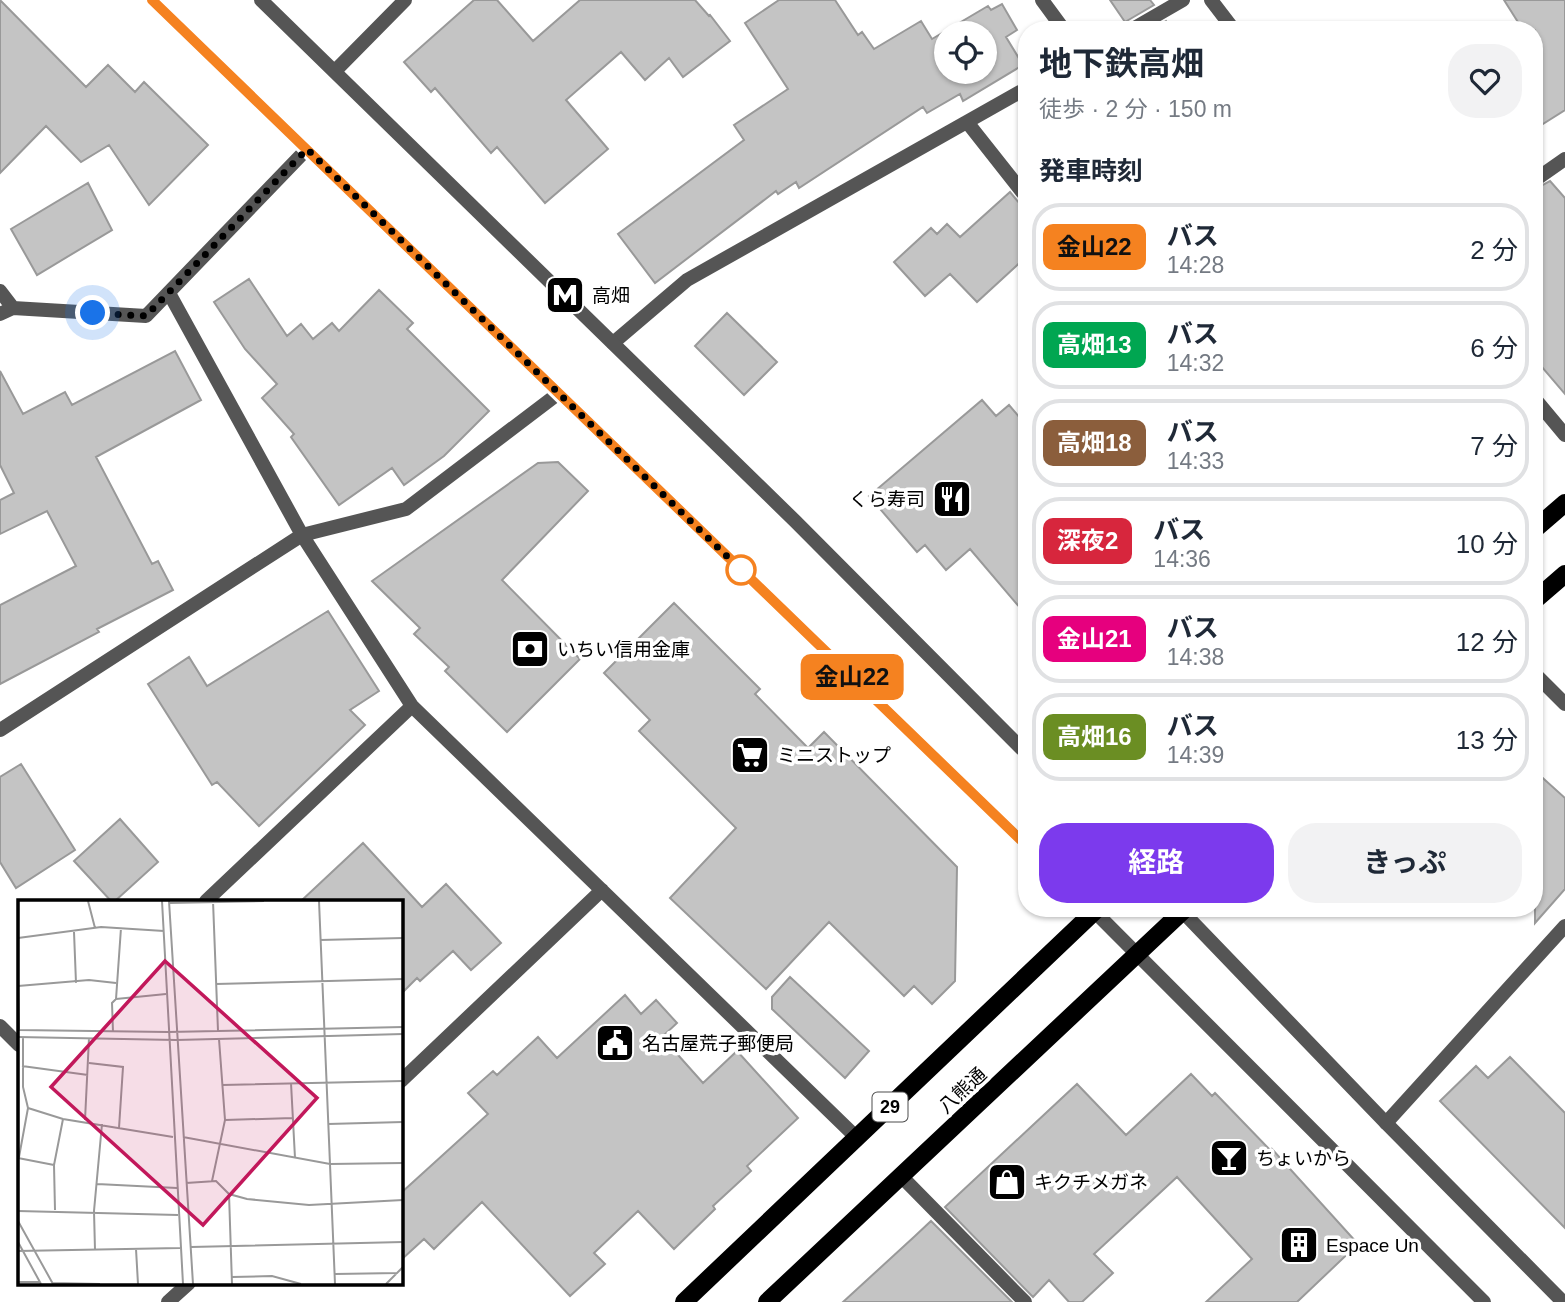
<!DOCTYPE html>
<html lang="ja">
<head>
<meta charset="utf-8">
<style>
	:root { --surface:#fff; --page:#f2f2f3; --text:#1f2937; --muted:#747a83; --line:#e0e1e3; --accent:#7c3aed }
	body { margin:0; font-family:Arial,"Noto Sans JP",sans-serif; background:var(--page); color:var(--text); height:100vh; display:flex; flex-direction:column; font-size:26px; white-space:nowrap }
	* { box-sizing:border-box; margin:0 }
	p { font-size:23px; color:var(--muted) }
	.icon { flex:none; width:38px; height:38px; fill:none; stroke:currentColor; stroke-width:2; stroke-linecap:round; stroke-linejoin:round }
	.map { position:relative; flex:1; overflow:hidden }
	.side { position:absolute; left:1018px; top:21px; width:525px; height:896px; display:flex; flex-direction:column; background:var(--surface); border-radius:28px; box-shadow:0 2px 5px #0004 }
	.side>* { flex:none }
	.badge { padding:0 14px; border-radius:10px; font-size:24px; line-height:46px }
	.controls { position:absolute; left:934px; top:21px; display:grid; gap:14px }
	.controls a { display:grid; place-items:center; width:63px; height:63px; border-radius:50%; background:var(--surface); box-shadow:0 2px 5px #0004; font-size:35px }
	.you { position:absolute; width:35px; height:35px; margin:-18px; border:5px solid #fff; border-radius:50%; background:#1a73e8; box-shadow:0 0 0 10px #1a73e833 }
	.map>.badge { position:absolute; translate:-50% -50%; box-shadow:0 0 0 4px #fff }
	h2 { padding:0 21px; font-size:26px; line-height:63px }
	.round { display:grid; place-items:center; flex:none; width:74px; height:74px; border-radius:28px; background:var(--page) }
	.headline { display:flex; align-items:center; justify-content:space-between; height:119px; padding:0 21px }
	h1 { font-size:33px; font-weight:700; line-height:52px }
	.cta { display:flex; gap:14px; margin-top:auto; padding:14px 21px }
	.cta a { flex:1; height:80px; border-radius:28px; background:var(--accent); color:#fff; font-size:28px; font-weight:700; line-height:80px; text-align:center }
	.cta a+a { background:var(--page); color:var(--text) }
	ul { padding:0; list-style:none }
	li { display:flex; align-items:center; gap:21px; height:88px; margin:0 14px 10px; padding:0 7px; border:4px solid var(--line); border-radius:28px }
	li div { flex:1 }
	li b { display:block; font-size:26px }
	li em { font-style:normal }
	li .badge { min-width:77px; font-weight:700; text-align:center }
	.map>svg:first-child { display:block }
	.building { fill:#c4c4c4; stroke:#999; stroke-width:2; fill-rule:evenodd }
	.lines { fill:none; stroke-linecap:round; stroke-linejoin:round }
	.minor { stroke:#555; stroke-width:14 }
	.tertiary { stroke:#555; stroke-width:14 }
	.primary { stroke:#000; stroke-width:18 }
	.line-casing { stroke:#fff; stroke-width:16 }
	.line { stroke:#f58220; stroke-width:10 }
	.walk { stroke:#000; stroke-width:7; stroke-dasharray:0 12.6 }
	.stop-dot { fill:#fff; stroke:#f58220; stroke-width:3.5 }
	.labels { text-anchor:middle; stroke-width:7; stroke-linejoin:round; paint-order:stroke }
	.shield { fill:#fff; stroke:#4c4c4c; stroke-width:2 }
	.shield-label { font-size:18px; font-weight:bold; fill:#000 }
	.poi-label { font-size:19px; fill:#000; stroke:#fff; text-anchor:start }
	.street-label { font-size:19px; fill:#000; stroke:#fff }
	.inset-road { fill:none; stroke:#999; stroke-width:2 }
	.view { fill:#c2185b; fill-opacity:0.15; stroke:#c2185b; stroke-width:3.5 }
	.inset-edge { fill:none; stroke:#000; stroke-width:3.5 }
</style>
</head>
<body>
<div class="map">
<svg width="1565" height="1302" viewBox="0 0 1565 1302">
	<rect width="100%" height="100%" fill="#fff"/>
	<path class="building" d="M0,0L86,87L108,65L135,92L144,82L208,145L149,205L109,145L81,162L46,126L0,173Z
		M474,0H497L533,41L580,0H695L709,16L710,15L730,41L683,77L669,58L645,80L621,52L566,100L608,149L545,203L497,147L491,153L435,88L431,92L404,62Z
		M779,0H835L858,35L862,32L874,49L921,21L932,39L988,6L991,10L1002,4L1017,30L1006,37L1023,65L963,101L960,94L927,113L923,107L799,188L796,182L778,194L776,191L655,283L618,234L744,140L734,125L788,89L745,23ZM947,33H985V72H947Z
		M1110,0H1150L1154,5L1125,22Z
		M1504,0H1565V110L1535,129V30H1523Z
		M1166,21L1172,30H1151Z
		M1550,181L1565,198V394L1535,359V189Z
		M88,183L112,230L37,275L11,229Z
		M1010,192L1020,204L1027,207V256L977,302L950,274L925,296L894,262L931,228L937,234L947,224L960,237Z
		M249,279L287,336L301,324L313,339L332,323L339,331L379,290L413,323L407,329L489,411L444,456L404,485L392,468L339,505L291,437L294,434L262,398L277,384L245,349L214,302Z
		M727,313L777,362L744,395L695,346Z
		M175,351L201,400L96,457L152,564L158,561L173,590L97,629L99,632L0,684V605L76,566L47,511L0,534V500L14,493L0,465V371L23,414L65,392L72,405Z
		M982,400L996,416L1009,405L1027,426V616L970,549L946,570L925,545L917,552L869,496Z
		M558,462L588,491L502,580L580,659L507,732L445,671L449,667L414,634L420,628L372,581L538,463Z
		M674,603L760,689L755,694L808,748L824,732L957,867L955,981L932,1004L914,986L904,996L829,922L766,989L670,898L736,828L639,731L650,720L604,673Z
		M328,611L379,691L350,710L365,725L259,826L217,782L212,785L148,684L189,657L207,686Z
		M21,764L75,850L16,888L0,862V777Z
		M1535,771L1565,798V889L1535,923Z
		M120,819L158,862L115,901H111L74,861Z
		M363,843L422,907L446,884L501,943L471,970L453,951L420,981L417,978L401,994V901H301Z
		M790,977L869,1051L845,1078L772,1009V997Z
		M625,995L641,1014L656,1000L677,1023L662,1037L703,1083L737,1051L798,1118L747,1166L751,1171L713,1206L715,1209L674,1249L638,1211L594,1253L605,1264L570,1296L482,1202L434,1249L424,1239L401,1260V1193L488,1114L468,1093L493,1071L497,1075L538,1037L557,1058Z
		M1510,1057L1565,1113V1228L1440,1101L1476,1066L1488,1078Z
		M1191,1074L1212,1096L1215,1093L1271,1151L1272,1149L1358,1244L1297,1302H1206L1252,1259L1177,1177L1094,1254L1113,1273L1082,1302H1069L1049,1280L1033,1297L945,1207L1077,1084L1126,1135Z
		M931,1221L1012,1302H843L915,1236Z"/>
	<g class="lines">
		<path class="minor" d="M1042,0L1064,30
			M1211,0L1234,30
			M1131,30L1183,0
			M335,71L405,0
			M967,122L1027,198
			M1535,180L1565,159
			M0,291L13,308
			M169,293L302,535L412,706L857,1138
			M0,314L13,308L146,316L307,149
			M613,343L687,280L1027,88
			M1535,399L1565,435
			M1535,674L1565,704
			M0,730L302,535L406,509L559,393
			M206,901L412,706
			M0,1026L19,1045
			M401,1081L602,890
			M1386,1123L1565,926
			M901,1176L1025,1302
			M168,1302L189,1283"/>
		<path class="tertiary" d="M152,0L1027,846
			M261,0L795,521L1027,754
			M1091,908L1484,1302
			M1179,908L1386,1123L1563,1302"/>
		<path class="primary" d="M1535,529L1565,503
			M1535,600L1565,574
			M684,1302L1098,908
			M767,1302L1186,908"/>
	</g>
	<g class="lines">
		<g class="line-casing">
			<path id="line" d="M152,0L1027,846"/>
		</g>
		<use href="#line" class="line"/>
		<path class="walk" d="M93,313L146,316L307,149L741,570"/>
	</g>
	<defs>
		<g id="metro-square" transform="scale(2.0125)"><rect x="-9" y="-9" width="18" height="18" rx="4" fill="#000" stroke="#fff"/><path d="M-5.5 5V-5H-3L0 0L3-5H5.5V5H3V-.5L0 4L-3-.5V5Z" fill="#fff"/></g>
		<g id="restaurant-square" transform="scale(2.0125)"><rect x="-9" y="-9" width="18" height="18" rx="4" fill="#000" stroke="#fff"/><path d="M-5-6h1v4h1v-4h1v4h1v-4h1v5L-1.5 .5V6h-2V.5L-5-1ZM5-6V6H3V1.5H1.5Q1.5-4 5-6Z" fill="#fff"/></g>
		<g id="bank-square" transform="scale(2.0125)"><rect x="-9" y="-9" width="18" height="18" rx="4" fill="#000" stroke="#fff"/><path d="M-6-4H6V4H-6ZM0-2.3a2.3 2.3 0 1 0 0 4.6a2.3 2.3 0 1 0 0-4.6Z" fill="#fff"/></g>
		<g id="supermarket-square" transform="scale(2.0125)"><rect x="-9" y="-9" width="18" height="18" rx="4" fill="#000" stroke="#fff"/><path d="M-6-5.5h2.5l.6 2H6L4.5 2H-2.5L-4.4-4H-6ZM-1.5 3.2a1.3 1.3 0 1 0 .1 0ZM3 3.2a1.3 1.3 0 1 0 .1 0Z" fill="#fff"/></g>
		<g id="civic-square" transform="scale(2.0125)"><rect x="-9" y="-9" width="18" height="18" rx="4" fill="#000" stroke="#fff"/><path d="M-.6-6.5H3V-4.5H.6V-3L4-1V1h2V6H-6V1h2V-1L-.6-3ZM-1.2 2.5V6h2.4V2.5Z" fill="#fff"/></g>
		<g id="bar-square" transform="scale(2.0125)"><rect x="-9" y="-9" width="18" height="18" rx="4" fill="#000" stroke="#fff"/><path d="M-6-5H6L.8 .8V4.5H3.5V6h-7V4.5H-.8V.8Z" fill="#fff"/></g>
		<g id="shop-square" transform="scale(2.0125)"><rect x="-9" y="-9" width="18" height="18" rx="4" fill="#000" stroke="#fff"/><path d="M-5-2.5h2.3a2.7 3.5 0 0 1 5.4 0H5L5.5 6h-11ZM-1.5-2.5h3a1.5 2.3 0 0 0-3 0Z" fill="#fff"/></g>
		<g id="building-square" transform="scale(2.0125)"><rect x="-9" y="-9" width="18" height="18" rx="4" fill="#000" stroke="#fff"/><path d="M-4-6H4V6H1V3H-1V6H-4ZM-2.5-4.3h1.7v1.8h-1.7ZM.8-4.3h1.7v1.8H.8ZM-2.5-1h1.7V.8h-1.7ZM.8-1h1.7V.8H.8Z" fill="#fff"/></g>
	</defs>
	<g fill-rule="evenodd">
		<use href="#metro-square" x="565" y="295"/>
		<use href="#restaurant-square" x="952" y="499"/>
		<use href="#bank-square" x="530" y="649"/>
		<use href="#supermarket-square" x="750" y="755"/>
		<use href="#civic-square" x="615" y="1043"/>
		<use href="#bar-square" x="1229" y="1158"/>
		<use href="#shop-square" x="1007" y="1182"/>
		<use href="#building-square" x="1299" y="1245"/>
	</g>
	<circle class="stop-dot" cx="741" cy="570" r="14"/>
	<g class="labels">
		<rect class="shield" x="872.5" y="1092.5" width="35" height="29" rx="5"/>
		<g class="shield-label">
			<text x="890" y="1113">29</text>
		</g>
		<g class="poi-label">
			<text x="592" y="302">高畑</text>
			<text x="925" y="506" text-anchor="end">くら寿司</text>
			<text x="557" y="656">いちい信用金庫</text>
			<text x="777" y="762">ミニストップ</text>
			<text x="642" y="1050">名古屋荒子郵便局</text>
			<text x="1256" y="1165">ちょいから</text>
			<text x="1034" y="1189">キクチメガネ</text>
			<text x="1326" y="1252">Espace Un</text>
		</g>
		<g class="street-label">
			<text transform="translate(962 1090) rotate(-43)" y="7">八熊通</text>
		</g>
	</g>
	<g transform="translate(18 900)">
		<rect width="385" height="385" fill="#fff"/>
		<path class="inset-road" d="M70,1L77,28M144,1L165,384M151,1L175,384M195,1L200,131M301,1L317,384M151,3L246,1M56,32L58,83M0,38L83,27L146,31M302,40L385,38M198,84L385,79M0,86L71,80L98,83M0,90L1,130M98,99L148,94M0,130L150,132L385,127M95,132L94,103L98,99L103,28M0,137L158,140L385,134M71,163L105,167L101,228M4,166L70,175M273,183L277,258M204,185L385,181M10,208L45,219L155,237M67,220L71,138M207,220L275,218M310,224L385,222M165,237L312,264L385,263M1,257L10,208L5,187V137M0,258L36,265M194,281L207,220L201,139M168,283L198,281L211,294L229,299L291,305L385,300M79,284L159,288M211,294L214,384M37,310L36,265L45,219M0,311L160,315M0,321L35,384M0,342L23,384M173,347L385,342M118,349L120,384M77,350L76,311L84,224M0,351L162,348M317,374L380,373M214,377L254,376L283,384M0,382H22M34,383L82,384M368,384L385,367"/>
		<path class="view" d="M147,61L299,198L185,325L33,187Z"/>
		<rect width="385" height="385" class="inset-edge"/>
	</g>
</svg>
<div class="controls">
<a><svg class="icon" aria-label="locate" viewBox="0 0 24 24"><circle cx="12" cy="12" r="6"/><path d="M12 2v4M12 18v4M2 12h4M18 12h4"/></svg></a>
</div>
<div class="you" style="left:93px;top:313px"></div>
<b class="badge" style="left:852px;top:677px;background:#f58220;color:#111">金山22</b>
<section class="side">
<div class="headline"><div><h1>地下鉄高畑</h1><p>徒歩 · 2 分 · 150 m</p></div><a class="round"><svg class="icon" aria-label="heart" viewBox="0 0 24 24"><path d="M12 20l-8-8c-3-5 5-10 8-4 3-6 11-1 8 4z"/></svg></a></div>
<h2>発車時刻</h2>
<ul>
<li><span class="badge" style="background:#f58220;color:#111">金山22</span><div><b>バス</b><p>14:28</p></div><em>2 分</em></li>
<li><span class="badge" style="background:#00a651;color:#fff">高畑13</span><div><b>バス</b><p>14:32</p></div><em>6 分</em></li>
<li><span class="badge" style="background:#8b5e3c;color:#fff">高畑18</span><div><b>バス</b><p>14:33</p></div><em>7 分</em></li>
<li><span class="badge" style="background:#d7263d;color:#fff">深夜2</span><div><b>バス</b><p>14:36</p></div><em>10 分</em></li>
<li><span class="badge" style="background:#e6007e;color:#fff">金山21</span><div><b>バス</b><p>14:38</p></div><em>12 分</em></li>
<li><span class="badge" style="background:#6b8e23;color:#fff">高畑16</span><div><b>バス</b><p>14:39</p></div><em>13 分</em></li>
</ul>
<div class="cta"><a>経路</a><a>きっぷ</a></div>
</section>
</div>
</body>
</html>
